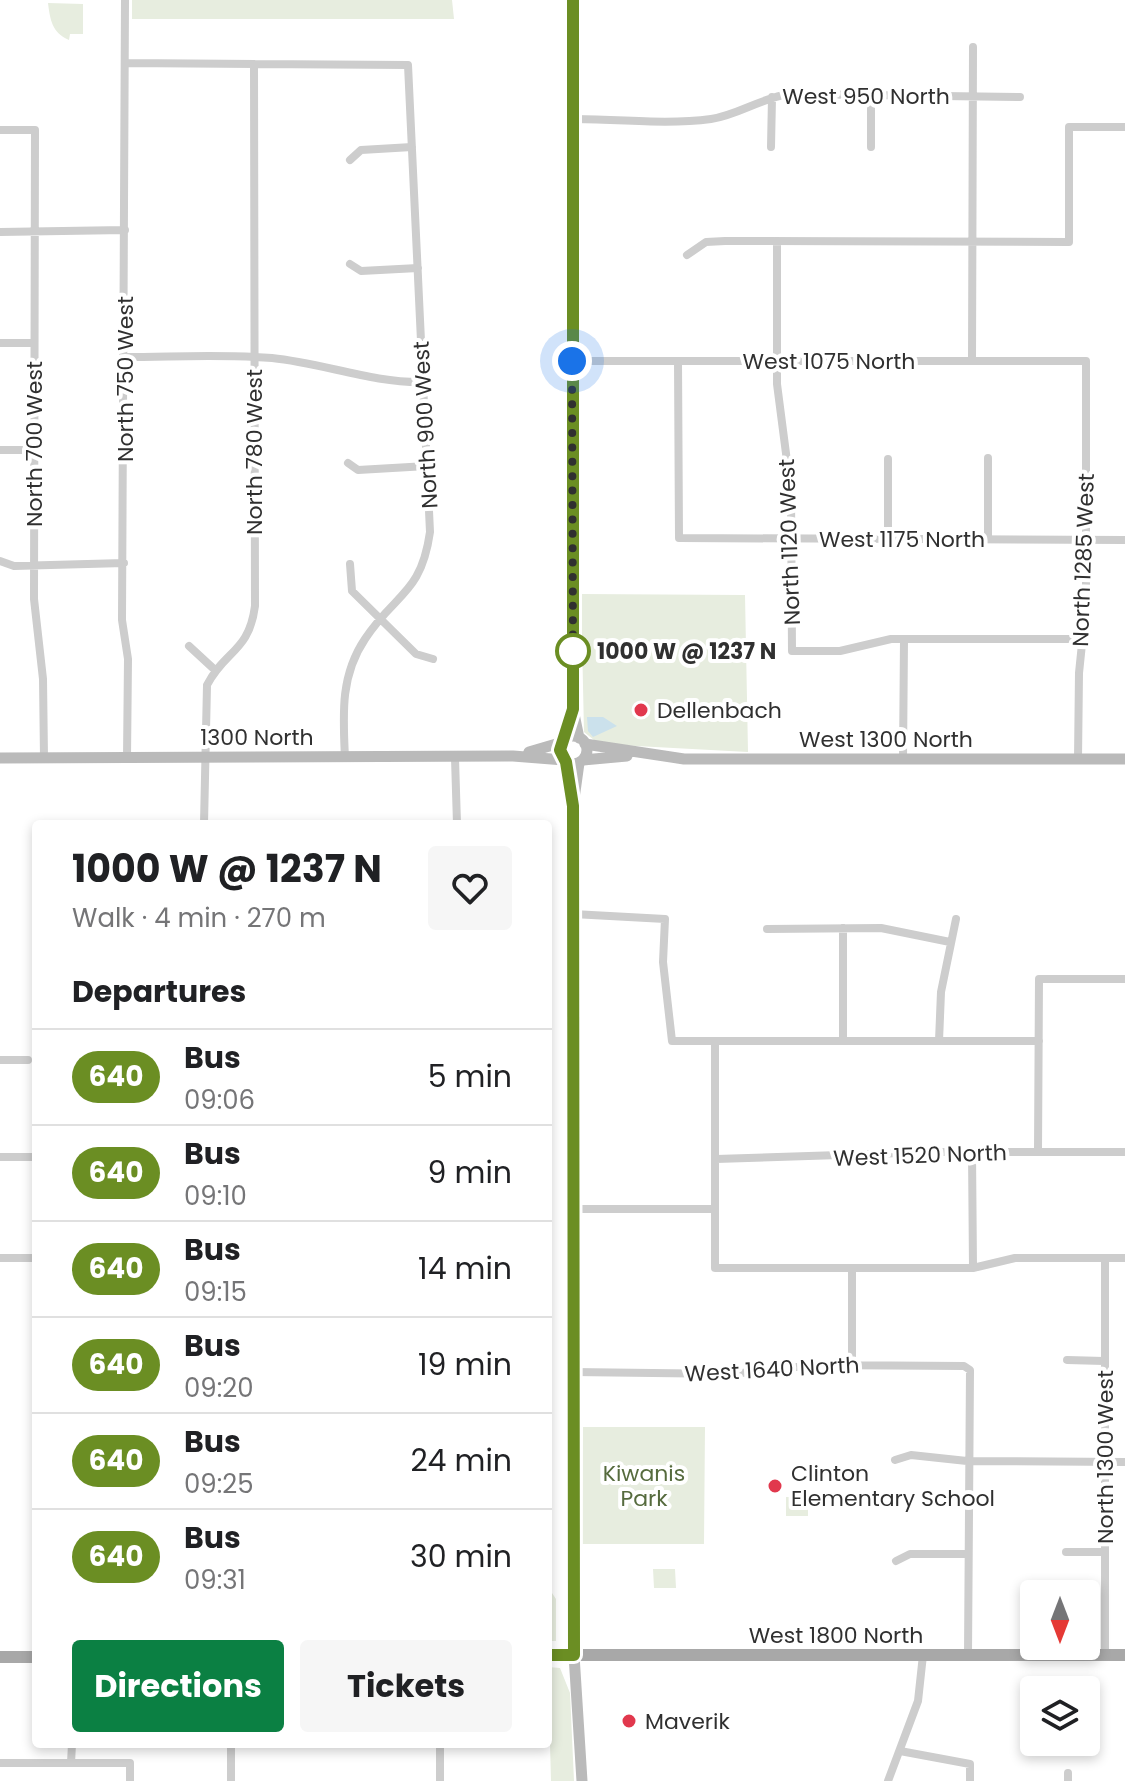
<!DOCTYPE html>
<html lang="en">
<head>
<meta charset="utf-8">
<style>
	:root { --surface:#fff; --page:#f6f6f6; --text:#202124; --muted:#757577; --line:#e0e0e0; --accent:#0b8043 }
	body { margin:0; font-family:Poppins,sans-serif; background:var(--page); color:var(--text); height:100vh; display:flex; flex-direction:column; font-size:30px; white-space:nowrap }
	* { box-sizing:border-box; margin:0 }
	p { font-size:26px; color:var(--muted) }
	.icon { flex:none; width:44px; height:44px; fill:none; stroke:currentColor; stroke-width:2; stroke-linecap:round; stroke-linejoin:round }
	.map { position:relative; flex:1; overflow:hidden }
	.side { position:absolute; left:32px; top:820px; width:520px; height:928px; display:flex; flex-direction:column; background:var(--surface); border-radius:8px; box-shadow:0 4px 12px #0003 }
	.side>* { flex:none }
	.badge { padding:0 16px; border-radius:26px; font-size:28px; line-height:52px }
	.needle { width:52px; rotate:180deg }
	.controls { position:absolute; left:1020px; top:1580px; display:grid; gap:16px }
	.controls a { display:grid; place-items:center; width:80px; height:80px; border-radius:8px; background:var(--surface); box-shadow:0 4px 12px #0003; font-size:40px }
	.you { position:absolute; width:40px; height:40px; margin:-20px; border:6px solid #fff; border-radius:50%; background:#1a73e8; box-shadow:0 0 0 12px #1a73e833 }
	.map>.badge { position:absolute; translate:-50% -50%; box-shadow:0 0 0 4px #fff }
	h2 { padding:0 40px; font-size:30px; line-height:72px }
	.round { display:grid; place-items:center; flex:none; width:84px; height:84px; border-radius:8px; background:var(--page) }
	.headline { display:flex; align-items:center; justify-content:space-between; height:136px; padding:0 40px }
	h1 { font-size:38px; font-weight:700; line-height:60px }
	.action { display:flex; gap:16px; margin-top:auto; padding:16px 40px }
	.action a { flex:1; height:92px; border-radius:8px; background:var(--accent); color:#fff; font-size:32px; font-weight:700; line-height:92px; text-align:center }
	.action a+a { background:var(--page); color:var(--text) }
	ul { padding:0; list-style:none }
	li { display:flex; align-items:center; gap:24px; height:96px; padding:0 40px; border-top:2px solid var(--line) }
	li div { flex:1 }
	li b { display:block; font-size:30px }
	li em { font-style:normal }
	li .badge { min-width:88px; font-weight:700; text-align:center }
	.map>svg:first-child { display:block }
	.green { fill:#e7eddf }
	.water { fill:#cbe1ec }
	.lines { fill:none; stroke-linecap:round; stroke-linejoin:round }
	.street { stroke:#cdcdcd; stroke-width:8 }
	.secondary { stroke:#bababa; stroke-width:11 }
	.primary { stroke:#a8a8a8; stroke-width:12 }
	.line-casing { stroke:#fff; stroke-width:18 }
	.line { stroke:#6b8e23; stroke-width:12 }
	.walk { stroke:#303030; stroke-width:8; stroke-dasharray:0 14.4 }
	.stop-dot { fill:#fff; stroke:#6b8e23; stroke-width:4 }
	.poi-dot { fill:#e1384d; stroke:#fff; stroke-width:3 }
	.labels { text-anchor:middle; stroke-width:8; stroke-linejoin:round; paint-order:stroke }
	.street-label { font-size:22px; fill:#303030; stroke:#fff }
	.stop-label { font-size:22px; font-weight:bold; fill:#303030; stroke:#fff; text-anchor:start }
	.poi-label { font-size:22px; fill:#303030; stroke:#fff; text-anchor:start }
	.park-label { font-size:22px; fill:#566b3e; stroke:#fff }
</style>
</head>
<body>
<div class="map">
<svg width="1125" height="1781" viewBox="0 0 1125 1781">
	<rect width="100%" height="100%" fill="#fff"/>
	<path class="green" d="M132,0H452L454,19H132Z
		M48,3L83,4V34H70L69,40C52,33 50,19 48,3Z
		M581,594L745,595L748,752L599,744L584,732Z
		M583,1427H705L704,1544H582Z
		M786,1497H808V1516H786Z
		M653,1569H675L676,1588H654Z
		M548,1587L556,1599V1641H548Z
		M548,1667L560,1668L570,1693L574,1781H551Z"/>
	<path class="water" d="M587,717H603L617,726L593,737L588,731Z"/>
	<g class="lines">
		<path class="street" d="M125,0L122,620L128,659L127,758
			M125,63L408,65L430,532C421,595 395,593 365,639C340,676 343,715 345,758
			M572,119C617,119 666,125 711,119C738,115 761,98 789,94L1020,97
			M0,130H35L34,599L43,679L44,758
			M771,147L772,97
			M871,147V95
			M350,160L361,150L412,147
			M0,232L125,230
			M777,241V384L791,492L792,651H840L891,639H1083
			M687,255L706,242L725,241L1069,242V127H1125
			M350,264L361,271L418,268
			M0,343H34
			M125,357C173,357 224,354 272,358C323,363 372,383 423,382
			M572,361H1086V605L1079,673L1078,759
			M678,361L679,538L1125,540
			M972,361L973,47
			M0,450H34
			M348,463L358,470L427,466
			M888,539V459
			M988,539V458
			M0,561L14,566L124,563
			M350,564L352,591L416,654L433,659
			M189,646L215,670
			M455,758L457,824
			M903,759L904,639
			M204,824L207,685C225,650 249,652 255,606L254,64
			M573,914L665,919L663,962L672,1041H1039
			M843,928V1041
			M767,929L881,928L950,942
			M715,1041V1268H973L1015,1258H1125
			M939,1041L941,992L956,919
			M0,1060H28
			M972,1152L973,1268
			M1038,1152L1039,979H1125
			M0,1157H36
			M716,1159L933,1152H1125
			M573,1209H713
			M0,1258H36
			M1067,1360L1104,1361
			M852,1365V1268
			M573,1372L732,1374L815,1365L964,1366L970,1370L968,1655
			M895,1460L911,1455L967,1461L1125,1462
			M1066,1552H1105
			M896,1561L910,1554H968
			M1105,1655V1258
			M231,1744V1781
			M900,1751L970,1764V1781
			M0,1763H130V1781
			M71,1763L72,1744
			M1068,1773V1781
			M440,1781V1744
			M888,1781L918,1701L923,1655"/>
		<path class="secondary" d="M573,0L572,606L573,709L579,738
			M559 750a14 14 0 1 1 28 0a14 14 0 1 1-28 0Z
			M585,744L684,759H1125
			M529,752L563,742
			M0,758L513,756L564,760
			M583,760L627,756
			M566,762L572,797
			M579,763L573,806V1560L574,1655L582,1781"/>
		<path class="primary" d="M548,1655H1125
			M0,1657H36"/>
	</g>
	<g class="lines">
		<g class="line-casing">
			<path id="line" d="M548,1655H574L573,806L566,762L560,750L573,709V0"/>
		</g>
		<use href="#line" class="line"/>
		<path class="walk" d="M572,361L573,657V651"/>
	</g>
	<circle class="stop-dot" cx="573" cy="651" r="16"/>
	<g class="poi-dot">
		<circle cx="641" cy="710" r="8"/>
		<circle cx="775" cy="1486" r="8"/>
		<circle cx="629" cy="1721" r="8"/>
	</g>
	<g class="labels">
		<g class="street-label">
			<text x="866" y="104">West 950 North</text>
			<text x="829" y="369">West 1075 North</text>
			<text transform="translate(125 379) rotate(-90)" y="8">North 750 West</text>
			<text transform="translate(425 425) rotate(-93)" y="8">North 900 West</text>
			<text transform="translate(34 444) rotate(-90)" y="8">North 700 West</text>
			<text transform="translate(254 452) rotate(-90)" y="8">North 780 West</text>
			<text x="902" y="547">West 1175 North</text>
			<text transform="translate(789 542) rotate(-92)" y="8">North 1120 West</text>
			<text transform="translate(1083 560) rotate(-88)" y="8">North 1285 West</text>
			<text x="257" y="745">1300 North</text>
			<text x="886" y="747">West 1300 North</text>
			<text transform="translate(920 1155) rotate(-2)" y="8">West 1520 North</text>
			<text transform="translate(772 1369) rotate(-3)" y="8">West 1640 North</text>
			<text transform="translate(1105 1457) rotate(-90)" y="8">North 1300 West</text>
			<text x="836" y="1643">West 1800 North</text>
		</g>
		<g class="stop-label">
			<text x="597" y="659">1000 W @ 1237 N</text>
		</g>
		<g class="poi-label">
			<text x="657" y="718">Dellenbach</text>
			<text x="791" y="1481">Clinton<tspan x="791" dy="25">Elementary School</tspan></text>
			<text x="645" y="1729">Maverik</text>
		</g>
		<g class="park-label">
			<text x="644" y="1481">Kiwanis<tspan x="644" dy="25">Park</tspan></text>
		</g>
	</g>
</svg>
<div class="controls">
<a><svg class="needle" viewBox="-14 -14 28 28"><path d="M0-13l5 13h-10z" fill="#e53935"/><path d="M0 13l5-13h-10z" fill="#757577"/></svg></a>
<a><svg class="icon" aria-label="layers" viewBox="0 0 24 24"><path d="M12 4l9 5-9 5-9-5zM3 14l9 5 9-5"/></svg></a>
</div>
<div class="you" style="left:572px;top:361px"></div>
<section class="side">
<div class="headline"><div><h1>1000 W @ 1237 N</h1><p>Walk · 4 min · 270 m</p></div><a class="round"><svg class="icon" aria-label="heart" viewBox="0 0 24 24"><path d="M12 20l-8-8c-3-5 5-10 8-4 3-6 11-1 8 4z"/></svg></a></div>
<h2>Departures</h2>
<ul>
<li><span class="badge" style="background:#6b8e23;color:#fff">640</span><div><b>Bus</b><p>09:06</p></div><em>5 min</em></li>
<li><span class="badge" style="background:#6b8e23;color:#fff">640</span><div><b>Bus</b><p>09:10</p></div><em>9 min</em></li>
<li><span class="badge" style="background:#6b8e23;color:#fff">640</span><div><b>Bus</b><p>09:15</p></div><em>14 min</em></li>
<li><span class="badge" style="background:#6b8e23;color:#fff">640</span><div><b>Bus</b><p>09:20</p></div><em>19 min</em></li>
<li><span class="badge" style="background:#6b8e23;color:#fff">640</span><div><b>Bus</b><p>09:25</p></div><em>24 min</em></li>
<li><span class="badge" style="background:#6b8e23;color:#fff">640</span><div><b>Bus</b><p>09:31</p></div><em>30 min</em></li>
</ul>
<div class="action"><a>Directions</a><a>Tickets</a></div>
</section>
</div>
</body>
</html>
